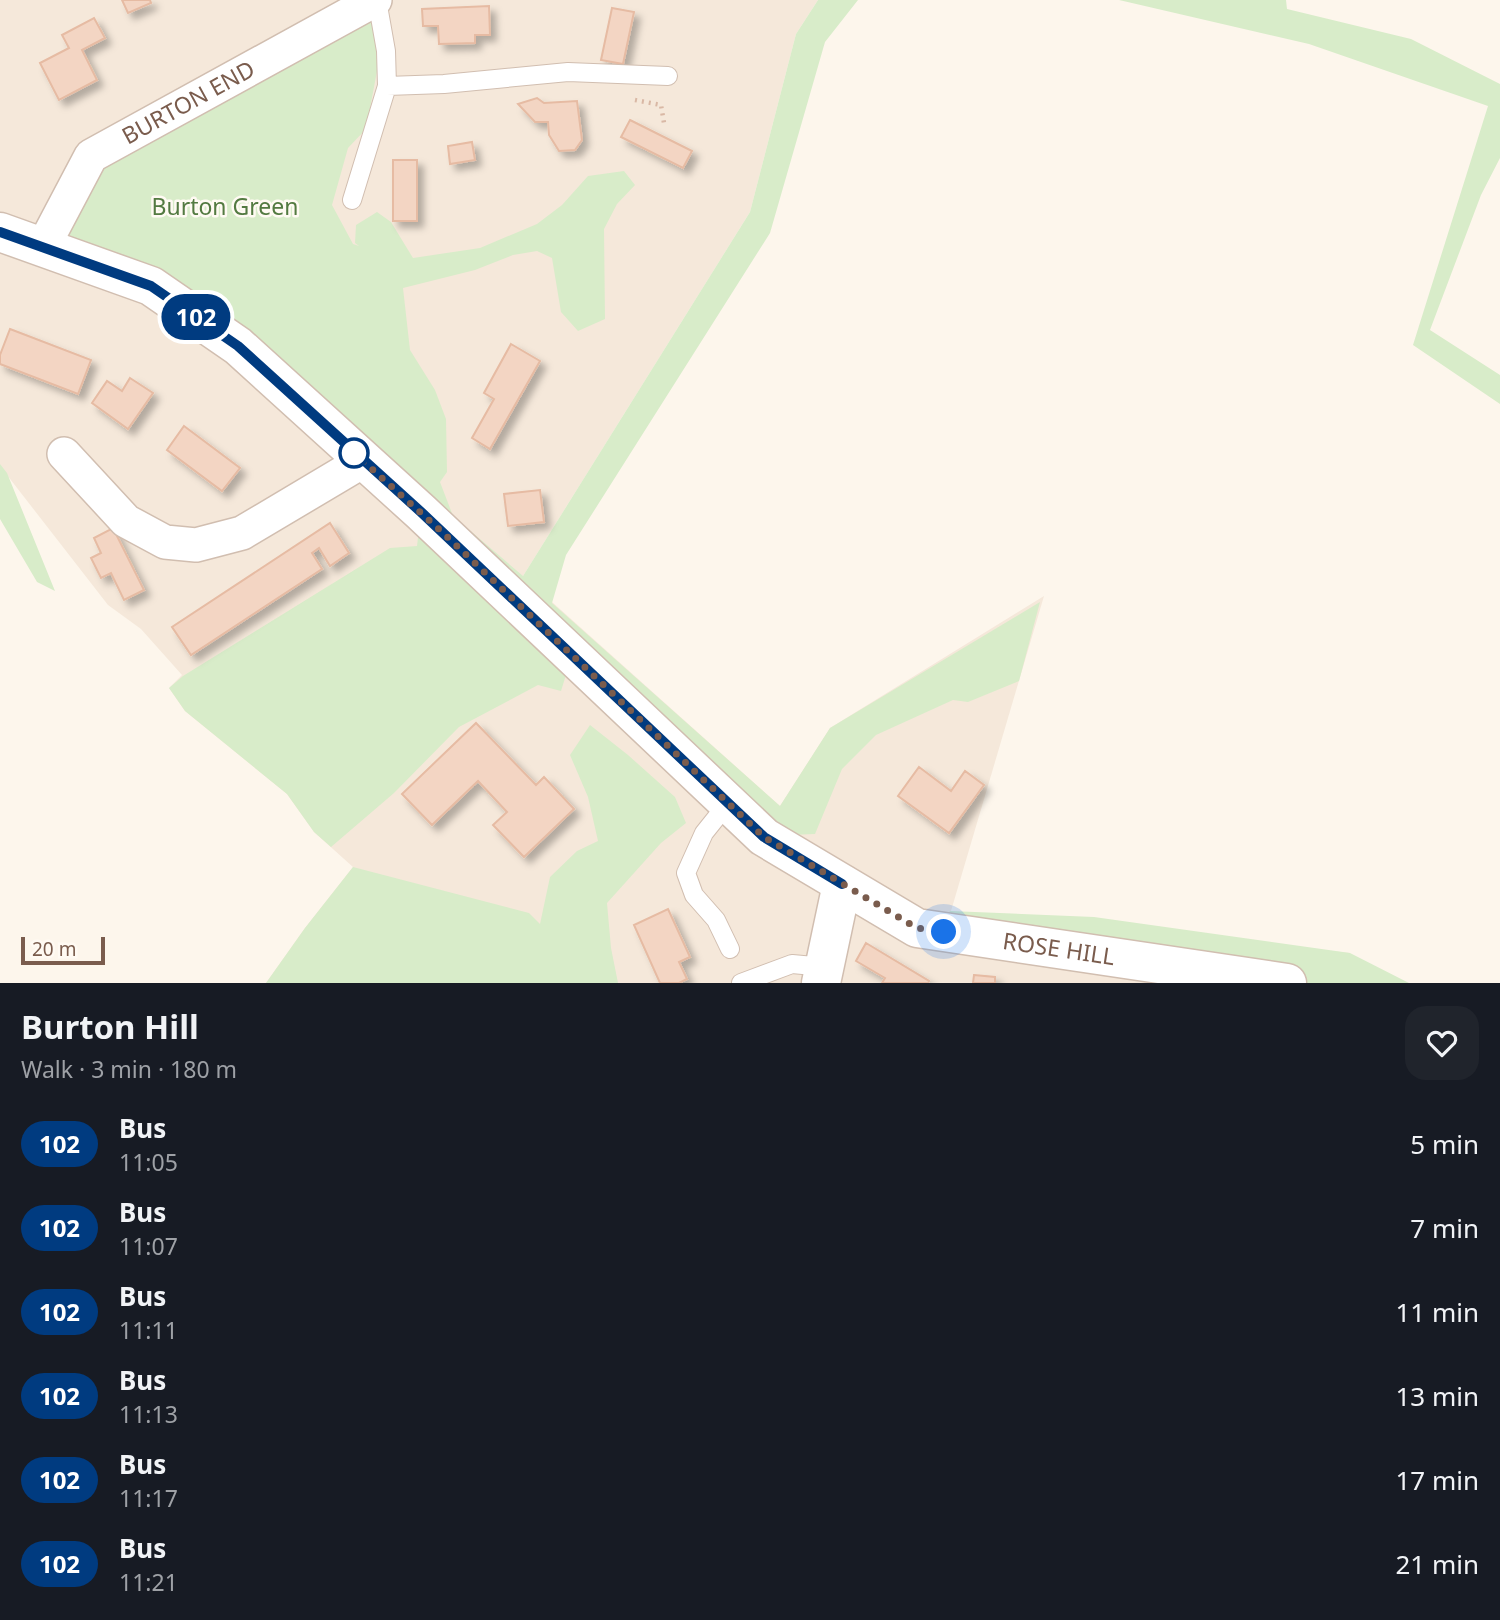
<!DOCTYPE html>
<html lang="en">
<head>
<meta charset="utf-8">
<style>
	:root { --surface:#171b24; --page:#20242c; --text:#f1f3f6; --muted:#9ea1a6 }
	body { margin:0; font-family:"Noto Sans",sans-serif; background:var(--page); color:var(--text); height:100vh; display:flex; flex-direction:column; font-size:26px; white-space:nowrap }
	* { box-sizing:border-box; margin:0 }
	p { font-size:23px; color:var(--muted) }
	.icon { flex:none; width:38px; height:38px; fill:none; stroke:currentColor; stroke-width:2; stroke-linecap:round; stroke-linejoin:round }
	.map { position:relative; height:983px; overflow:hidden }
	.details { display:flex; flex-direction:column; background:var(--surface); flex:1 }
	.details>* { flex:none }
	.badge { padding:0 14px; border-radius:23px; font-size:24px; line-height:46px }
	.scale { position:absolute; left:21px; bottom:18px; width:84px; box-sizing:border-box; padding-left:7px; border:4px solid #7a5c4d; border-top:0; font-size:19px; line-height:24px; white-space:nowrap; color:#7a5c4d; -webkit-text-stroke:5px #fffaf3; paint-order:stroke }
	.you { position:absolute; width:35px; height:35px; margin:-18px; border:5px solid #fff; border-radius:50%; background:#1a73e8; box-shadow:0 0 0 10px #1a73e833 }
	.map>.badge { position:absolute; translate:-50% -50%; box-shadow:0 0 0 4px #fff }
	.round { display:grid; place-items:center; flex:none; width:74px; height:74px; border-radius:21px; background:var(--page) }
	.head { display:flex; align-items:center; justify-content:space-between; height:119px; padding:0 21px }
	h1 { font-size:33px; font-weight:700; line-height:52px }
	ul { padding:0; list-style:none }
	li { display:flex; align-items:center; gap:21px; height:84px; padding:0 21px }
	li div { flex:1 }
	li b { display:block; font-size:26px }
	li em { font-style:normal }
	li .badge { min-width:77px; font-weight:700; text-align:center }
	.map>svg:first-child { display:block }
	.residential { fill:#f5e8da }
	.green { fill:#d8ecc9 }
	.building { fill:#f3d5c3; stroke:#e6bba3; stroke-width:2; filter:url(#shadow) }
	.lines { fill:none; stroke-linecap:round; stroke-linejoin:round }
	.service-casing { stroke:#d1beb0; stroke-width:20 }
	.minor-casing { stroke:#d1beb0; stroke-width:36 }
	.tertiary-casing { stroke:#d1beb0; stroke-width:41 }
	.path { stroke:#d9b8a5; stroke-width:4.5; stroke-dasharray:2 5; stroke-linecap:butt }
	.service { stroke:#fff; stroke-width:18 }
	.minor { stroke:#fff; stroke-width:33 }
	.tertiary { stroke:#fff; stroke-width:38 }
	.line-casing { stroke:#fff; stroke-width:16 }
	.line { stroke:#003b80; stroke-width:10 }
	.walk { stroke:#7a5c4d; stroke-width:7; stroke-dasharray:0 12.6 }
	.stop-dot { fill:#fff; stroke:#003b80; stroke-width:3.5 }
	.labels { text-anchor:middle; stroke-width:5; stroke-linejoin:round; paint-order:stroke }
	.street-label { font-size:23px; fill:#7a5c4d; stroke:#fffaf3 }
	.park-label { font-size:23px; fill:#537a41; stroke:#fffaf3 }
</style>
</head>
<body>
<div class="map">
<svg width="1500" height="983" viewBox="0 0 1500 983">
	<defs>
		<filter id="shadow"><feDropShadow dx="6" dy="6" stdDeviation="3.5" flood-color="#0004"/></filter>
	</defs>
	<rect width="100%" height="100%" fill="#fdf6ec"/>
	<path class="residential" d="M0,0H818L796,34L750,212L523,576L780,806L830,728L1044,596L951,911L1350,953L1346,983H266L305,928L353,867L314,832L287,794L185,711L169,688L182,675L141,629L108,605L0,466Z"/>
	<path class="green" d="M818,0H858L825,42L770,233L566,555L552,603L780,806L830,728L1040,602L1019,681L968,702L953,700L876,735L842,769L815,834L789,835L574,649L561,691L538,685L459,727L394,793L331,847L314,832L287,794L185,711L169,688L183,676L390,548L417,546L421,512L238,346L43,247L91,156L371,3L378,66L366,129L348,148L332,205L353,244L359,246L355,243L356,225L377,212L391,222L413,258L480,248L537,224L562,205L588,176L624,171L635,185L617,204L604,229L605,319L578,331L561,312L552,258L537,251L513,255L475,270L403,288L410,350L435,390L446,419L447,472L440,482L453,516L523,576L750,212L796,34Z
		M1119,0H1286L1287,9L1411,39L1500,84V158L1481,195L1430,330L1500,375V404L1413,345L1488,106L1309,44Z
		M0,464L7,473L55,591L37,582L0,519Z
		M590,725L628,755L675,797L686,823L661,843L607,903L611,948L618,983H266L305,928L353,867L529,913L540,924L550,877L577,851L598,841L588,797L570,755Z
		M950,911L1094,917L1350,953L1409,983H1250L933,934Z"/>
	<path class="building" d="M122,0H150L151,3L128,13Z
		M489,6L490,35H475V43L439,44L438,26H423L422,9Z
		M612,8L634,12L623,64L601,60Z
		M94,18L105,38L82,50L97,80L59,100L40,63L69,48L62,35Z
		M537,98L544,103L577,101L582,140L575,150L559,151L549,135L548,122H535L518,104Z
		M630,120L692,151L683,168L621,137Z
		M472,142L475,160L450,164L448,146Z
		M393,160H417V221H393Z
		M10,329L91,360L78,394L0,364V355Z
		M511,344L540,361L490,449L472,438L494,399L484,393Z
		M130,378L153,393L128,429L92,403L107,381L122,391Z
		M184,426L240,468L222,491L167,450Z
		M540,490L544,522L508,526L504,494Z
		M330,523L349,553L330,566L319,548L312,553L322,569L191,655L172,627Z
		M113,528L144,590L124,600L111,573L101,578L91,558L101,553L94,538Z
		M476,723L536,785L544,777L574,809L524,857L493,825L507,812L478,781L432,825L402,794Z
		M919,767L951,791L965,771L984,785L949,833L898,796Z
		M668,909L690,957L679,962L687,979L679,983H660L634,925Z
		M866,943L929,981L928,983H882L885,978L856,961Z
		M974,975L995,977V983H973Z"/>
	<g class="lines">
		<g class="service-casing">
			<path id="service" d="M387,86L444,84L568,72L668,76
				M352,200L387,86L386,51L377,0
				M728,803L704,833L686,873L694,895L716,920L730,949
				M741,983L792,964L825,967"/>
		</g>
		<g class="minor-casing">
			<g id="minor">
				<path id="s1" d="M43,247L91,156L375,0"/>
				<path d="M64,454L126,521L165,542L196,545L242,533L363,461"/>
			</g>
		</g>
		<g class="tertiary-casing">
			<g id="tertiary">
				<path id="s2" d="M0,232L151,286L238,346L421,512L764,837L917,928L1287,983"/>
				<path d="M821,983L842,884"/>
			</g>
		</g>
		<path class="path" d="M635,100L661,105L664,123"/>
		<use href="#service" class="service"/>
		<use href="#minor" class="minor"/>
		<use href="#tertiary" class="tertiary"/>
	</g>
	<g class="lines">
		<g class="line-casing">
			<path id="line" d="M0,232L151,286L238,346L421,512L764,837L842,884"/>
		</g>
		<use href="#line" class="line"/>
		<path class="walk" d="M354,453L440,530L764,837L917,928L944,932"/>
	</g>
	<circle class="stop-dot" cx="354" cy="453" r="14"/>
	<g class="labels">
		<g class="street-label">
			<text dy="8" stroke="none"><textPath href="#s1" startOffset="214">BURTON END</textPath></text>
			<text dy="8" stroke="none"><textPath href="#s2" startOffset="1307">ROSE HILL</textPath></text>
		</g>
		<g class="park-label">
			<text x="225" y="215">Burton Green</text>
		</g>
	</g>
</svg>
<div class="scale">20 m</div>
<div class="you" style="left:944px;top:932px"></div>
<b class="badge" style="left:196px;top:317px;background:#003b80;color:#fff">102</b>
</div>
<section class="details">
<div class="head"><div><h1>Burton Hill</h1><p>Walk · 3 min · 180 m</p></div><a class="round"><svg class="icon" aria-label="heart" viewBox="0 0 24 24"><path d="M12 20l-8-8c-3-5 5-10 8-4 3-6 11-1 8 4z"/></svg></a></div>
<ul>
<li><span class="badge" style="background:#003b80;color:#fff">102</span><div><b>Bus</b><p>11:05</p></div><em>5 min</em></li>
<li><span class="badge" style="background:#003b80;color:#fff">102</span><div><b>Bus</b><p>11:07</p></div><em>7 min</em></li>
<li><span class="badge" style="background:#003b80;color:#fff">102</span><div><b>Bus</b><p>11:11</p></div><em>11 min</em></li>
<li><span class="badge" style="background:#003b80;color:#fff">102</span><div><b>Bus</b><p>11:13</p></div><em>13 min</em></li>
<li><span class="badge" style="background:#003b80;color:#fff">102</span><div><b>Bus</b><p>11:17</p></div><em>17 min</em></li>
<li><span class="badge" style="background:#003b80;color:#fff">102</span><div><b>Bus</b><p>11:21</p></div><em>21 min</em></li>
</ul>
</section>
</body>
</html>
